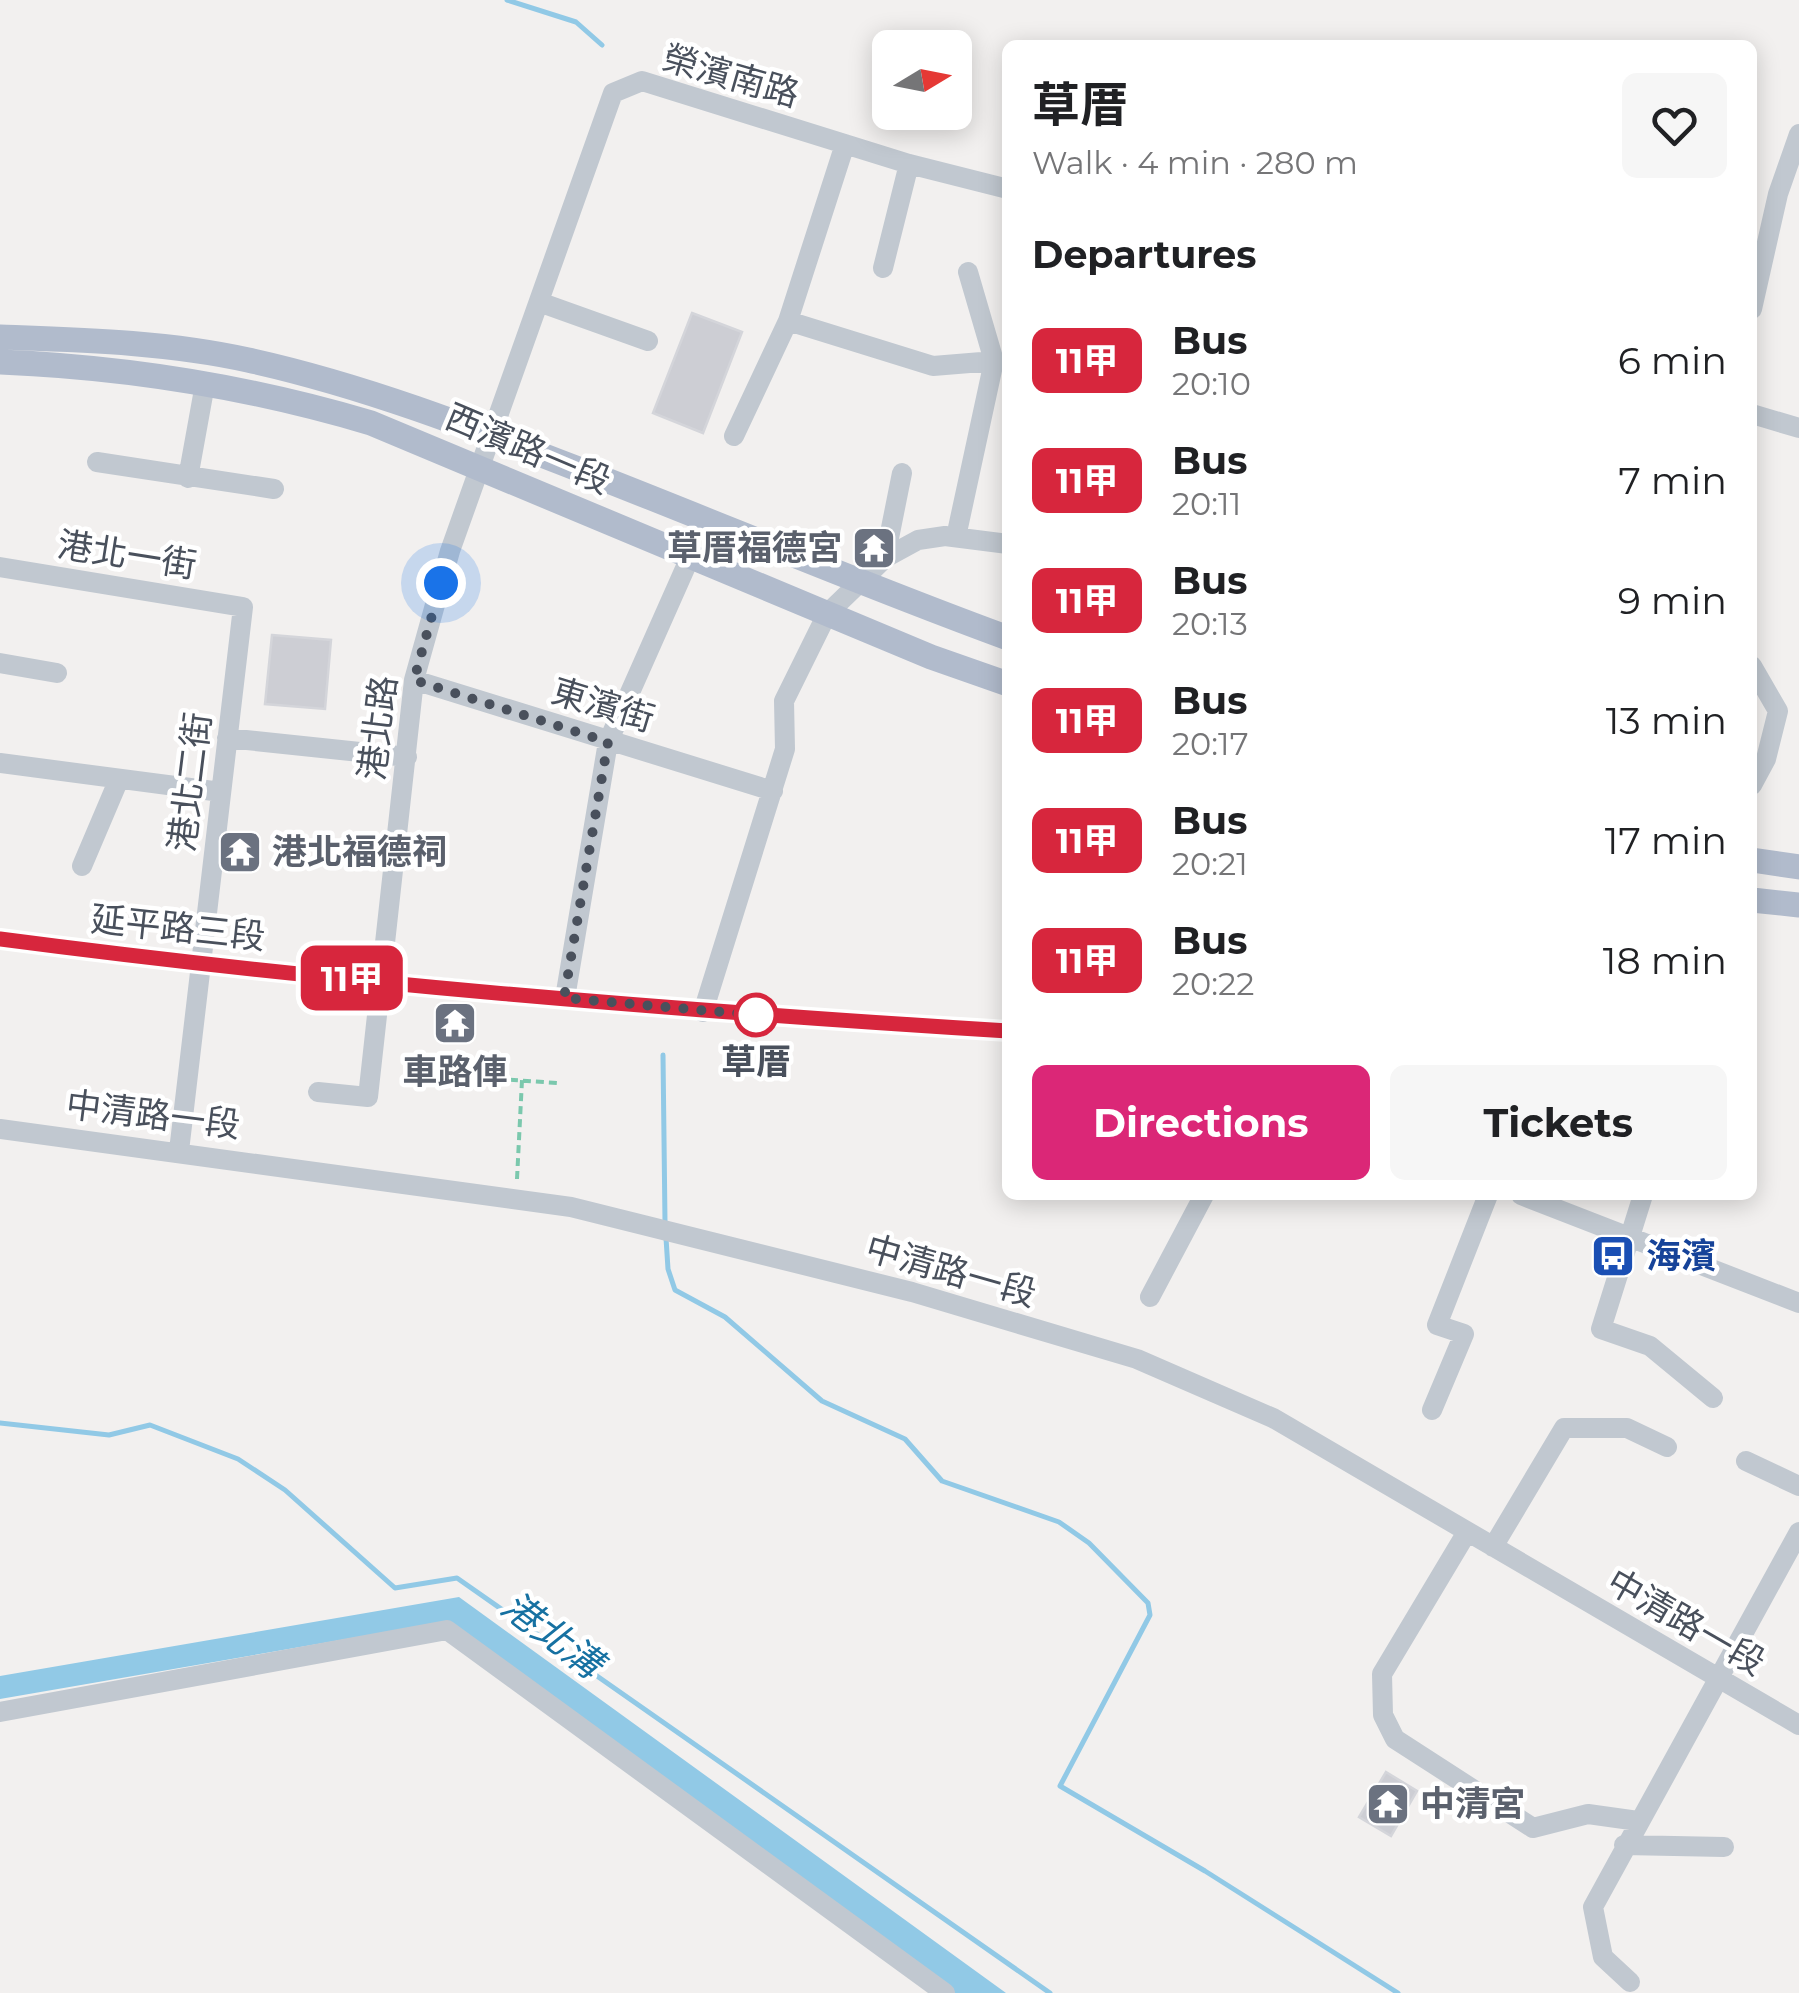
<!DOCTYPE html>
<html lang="en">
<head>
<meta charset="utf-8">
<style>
	:root { --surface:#fff; --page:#f6f6f6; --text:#202124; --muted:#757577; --accent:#db2777 }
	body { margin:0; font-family:Montserrat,"Noto Sans TC",sans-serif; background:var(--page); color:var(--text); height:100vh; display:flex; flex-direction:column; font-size:38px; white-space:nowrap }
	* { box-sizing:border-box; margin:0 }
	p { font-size:32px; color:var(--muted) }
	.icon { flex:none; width:55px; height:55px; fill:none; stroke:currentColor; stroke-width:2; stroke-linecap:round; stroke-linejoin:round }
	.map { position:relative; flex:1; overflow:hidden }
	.drawer { position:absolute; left:1002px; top:40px; width:755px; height:1160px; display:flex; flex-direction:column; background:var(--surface); border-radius:15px; box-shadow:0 5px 25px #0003 }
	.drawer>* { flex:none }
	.badge { padding:0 20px; border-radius:15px; font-size:35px; line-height:65px }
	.needle { width:65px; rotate:80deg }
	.controls { position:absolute; left:872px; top:30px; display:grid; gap:20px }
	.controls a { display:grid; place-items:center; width:100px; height:100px; border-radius:15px; background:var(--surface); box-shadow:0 5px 25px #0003; font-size:50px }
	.you { position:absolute; width:50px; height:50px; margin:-25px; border:8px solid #fff; border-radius:50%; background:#1a73e8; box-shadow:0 0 0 15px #1a73e833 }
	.map>.badge { position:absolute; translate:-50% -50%; box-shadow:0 0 0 5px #fff }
	h2 { padding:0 30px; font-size:38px; line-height:90px }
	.round { display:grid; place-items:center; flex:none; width:105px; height:105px; border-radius:15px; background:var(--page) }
	.overview { display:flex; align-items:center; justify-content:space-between; height:170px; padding:0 30px }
	h1 { font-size:48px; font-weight:700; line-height:75px }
	.primary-button { display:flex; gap:20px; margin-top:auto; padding:20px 30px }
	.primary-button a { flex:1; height:115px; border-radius:15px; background:var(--accent); color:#fff; font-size:40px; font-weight:700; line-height:115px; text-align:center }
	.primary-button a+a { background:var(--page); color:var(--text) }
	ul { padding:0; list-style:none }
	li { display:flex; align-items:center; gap:30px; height:120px; padding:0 30px }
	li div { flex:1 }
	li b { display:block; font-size:38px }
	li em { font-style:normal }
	li .badge { min-width:110px; font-weight:700; text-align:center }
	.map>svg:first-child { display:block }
	.water { fill:#91c9e6 }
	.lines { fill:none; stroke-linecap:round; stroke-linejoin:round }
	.stream { stroke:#91c9e6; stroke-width:5 }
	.building { fill:#cdced4; stroke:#d4d5da; stroke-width:2.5 }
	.path { stroke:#7bc8ad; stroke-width:4; stroke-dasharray:8 5; stroke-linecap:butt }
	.minor { stroke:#c1c8d0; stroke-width:20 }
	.major { stroke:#b1bbcc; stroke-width:25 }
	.line-casing { stroke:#fff; stroke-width:22 }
	.line { stroke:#d7263d; stroke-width:15 }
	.walk { stroke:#49505c; stroke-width:10; stroke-dasharray:0 18 }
	.stop-dot { fill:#fff; stroke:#d7263d; stroke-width:5 }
	.labels { text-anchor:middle; stroke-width:9; stroke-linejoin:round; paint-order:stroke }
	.street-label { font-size:35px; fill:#49505c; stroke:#fff }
	.worship-label { font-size:35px; font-weight:bold; fill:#5b616d; stroke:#fff; text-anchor:start }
	.stop-label { font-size:35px; font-weight:bold; fill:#49505c; stroke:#fff }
	.transit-label { font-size:35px; font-weight:bold; fill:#164399; stroke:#fff; text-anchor:start }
	.water-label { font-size:38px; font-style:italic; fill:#1671a2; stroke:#fff }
</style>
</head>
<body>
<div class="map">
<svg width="1799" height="1993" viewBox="0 0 1799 1993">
	<rect width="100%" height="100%" fill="#f2f0ef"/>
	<path class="water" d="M459,1597L1006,1993H955L445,1622L0,1699V1676Z"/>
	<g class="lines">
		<path class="stream" d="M507,0L576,22L602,45
			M663,1055L665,1222
			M666,1238L668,1269L675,1290L725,1317L822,1401L905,1439L942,1481L1059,1522L1089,1543L1148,1603L1150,1615L1060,1786L1205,1871L1398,1993
			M0,1423L109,1435L150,1425L238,1459L285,1490L395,1588L457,1578L1050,1993"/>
	</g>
	<path class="building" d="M692,313L742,332L703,433L653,413Z
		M272,635L331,640L325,709L265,704Z
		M1386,1772L1417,1791L1391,1836L1359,1817Z"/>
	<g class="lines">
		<path class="path" d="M484,1078L557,1083
			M517,1179L522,1080"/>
		<path class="minor" d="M845,144L788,321L933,366L994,361
			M883,268L909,164
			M539,302L648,341
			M1752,309L1778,194L1799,134
			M1752,414L1799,428
			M734,436L788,321
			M97,462L274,489
			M188,478L205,384
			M956,537L994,361L968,272
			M885,558L902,473
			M0,567L243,607L179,1151
			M0,663L57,673
			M1752,666L1778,711L1766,759L1752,785
			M414,680L773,791
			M227,738L407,757
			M0,763L221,792
			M82,866L119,779
			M0,939C334,982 671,1010 1008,1031
			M565,998L608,742L691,555
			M703,1012L785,749L784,701L827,614L885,558L918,540L945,536L1008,544
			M318,1092L368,1097L414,680L450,551L613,93L642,81L909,164L1008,189
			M0,1129L571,1207L912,1292L1137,1359L1273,1418L1799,1725
			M1521,1195L1799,1303
			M1643,1195L1601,1329L1650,1346L1713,1398
			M1150,1297L1204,1195
			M1432,1410L1464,1334L1437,1325L1488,1195
			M1746,1461L1799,1486
			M1467,1532L1382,1674L1383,1715L1395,1739L1533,1828L1588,1814L1638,1821
			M1493,1547L1564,1428H1627L1667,1447
			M0,1712L447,1630L945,1993
			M1624,1845L1724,1847
			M1630,1982L1603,1957L1593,1907L1799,1532"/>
		<path class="major" d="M0,337C83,340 167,342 248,360C362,385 470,427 578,469C722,525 863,585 1008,638
			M0,362C126,367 250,387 371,423L931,657L1008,684
			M1752,860L1799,867
			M1752,900L1799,905"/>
	</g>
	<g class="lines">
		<g class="line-casing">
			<path id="line" d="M0,939C334,983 671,1010 1008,1031"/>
		</g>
		<use href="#line" class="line"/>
		<path class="walk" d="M441,583L414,680L608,742L564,998L756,1015"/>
	</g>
	<defs>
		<g id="temple-square" transform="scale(2.25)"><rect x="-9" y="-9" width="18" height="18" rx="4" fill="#6b7280" stroke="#fff"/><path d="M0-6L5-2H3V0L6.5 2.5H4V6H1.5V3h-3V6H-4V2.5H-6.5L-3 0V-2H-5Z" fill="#fff"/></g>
		<g id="bus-square" transform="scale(2.25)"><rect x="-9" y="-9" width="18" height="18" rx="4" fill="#1a4fb4" stroke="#fff"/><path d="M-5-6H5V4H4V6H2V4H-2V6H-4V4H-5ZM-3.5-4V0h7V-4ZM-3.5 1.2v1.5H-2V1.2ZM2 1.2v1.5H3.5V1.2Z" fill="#fff"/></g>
	</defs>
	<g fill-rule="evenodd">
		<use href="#temple-square" x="874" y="548"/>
		<use href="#temple-square" x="240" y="852"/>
		<use href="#temple-square" x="455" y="1023"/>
		<use href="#bus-square" x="1613" y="1256"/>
		<use href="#temple-square" x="1388" y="1804"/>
	</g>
	<circle class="stop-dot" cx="756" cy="1015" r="20"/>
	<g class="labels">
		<g class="street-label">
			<text transform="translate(731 76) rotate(16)" y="12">榮濱南路</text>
			<text transform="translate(528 449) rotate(23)" y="12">西濱路一段</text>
			<text transform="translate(127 555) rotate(9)" y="12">港北一街</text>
			<text transform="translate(603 705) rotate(17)" y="12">東濱街</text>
			<text transform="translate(378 728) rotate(-83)" y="12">港北路</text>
			<text transform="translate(190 782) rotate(-83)" y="12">港北二街</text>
			<text transform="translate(178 928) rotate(6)" y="12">延平路三段</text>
			<text transform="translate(153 1115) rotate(7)" y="12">中清路一段</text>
			<text transform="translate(951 1271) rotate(16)" y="12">中清路一段</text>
			<text transform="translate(1686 1622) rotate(30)" y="12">中清路一段</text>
		</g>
		<g class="worship-label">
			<text x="842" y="560" text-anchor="end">草厝福德宮</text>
			<text x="272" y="864">港北福德祠</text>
			<text x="455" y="1084" text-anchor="middle">車路俥</text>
			<text x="1420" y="1816">中清宮</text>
		</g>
		<g class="stop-label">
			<text x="756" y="1074">草厝</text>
		</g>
		<g class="transit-label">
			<text x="1646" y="1268">海濱</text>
		</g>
		<g class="water-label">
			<text transform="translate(552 1635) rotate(37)" y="13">港北溝</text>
		</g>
	</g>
</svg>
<div class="controls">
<a><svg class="needle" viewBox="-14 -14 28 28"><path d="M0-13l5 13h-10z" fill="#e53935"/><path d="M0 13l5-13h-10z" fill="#757577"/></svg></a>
</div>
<div class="you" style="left:441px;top:583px"></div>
<b class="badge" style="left:352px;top:978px;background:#d7263d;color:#fff">11甲</b>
<section class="drawer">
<div class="overview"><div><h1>草厝</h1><p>Walk · 4 min · 280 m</p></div><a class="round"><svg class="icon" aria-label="heart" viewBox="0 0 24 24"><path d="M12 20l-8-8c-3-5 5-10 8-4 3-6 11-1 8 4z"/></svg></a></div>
<h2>Departures</h2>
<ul>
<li><span class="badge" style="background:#d7263d;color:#fff">11甲</span><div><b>Bus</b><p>20:10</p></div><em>6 min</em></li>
<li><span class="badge" style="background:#d7263d;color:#fff">11甲</span><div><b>Bus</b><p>20:11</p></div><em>7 min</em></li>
<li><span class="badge" style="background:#d7263d;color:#fff">11甲</span><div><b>Bus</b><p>20:13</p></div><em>9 min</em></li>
<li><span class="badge" style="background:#d7263d;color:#fff">11甲</span><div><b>Bus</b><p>20:17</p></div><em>13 min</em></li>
<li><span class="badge" style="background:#d7263d;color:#fff">11甲</span><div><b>Bus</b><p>20:21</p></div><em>17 min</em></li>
<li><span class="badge" style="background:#d7263d;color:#fff">11甲</span><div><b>Bus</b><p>20:22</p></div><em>18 min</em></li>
</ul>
<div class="primary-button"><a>Directions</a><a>Tickets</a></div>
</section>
</div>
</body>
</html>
